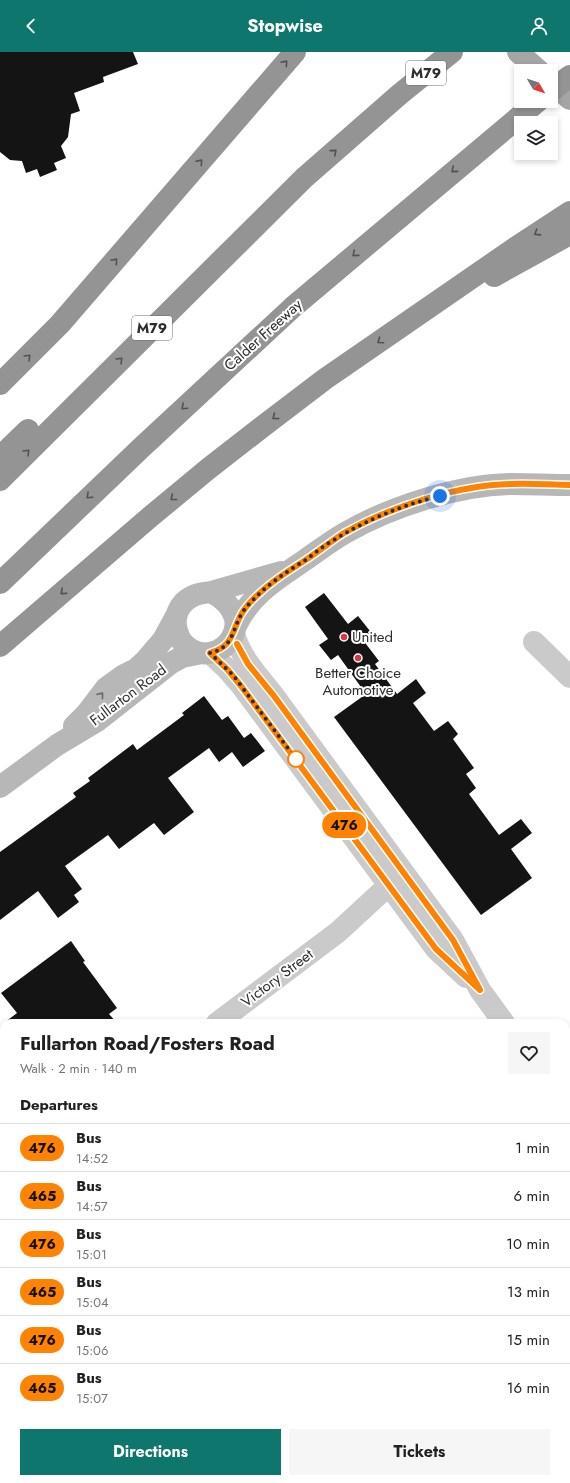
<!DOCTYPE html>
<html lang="en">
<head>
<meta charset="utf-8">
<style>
	:root { --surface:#fff; --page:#f6f6f6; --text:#202124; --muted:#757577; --line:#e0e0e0; --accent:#0f766e }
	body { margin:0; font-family:Jost,sans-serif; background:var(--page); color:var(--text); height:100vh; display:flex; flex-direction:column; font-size:15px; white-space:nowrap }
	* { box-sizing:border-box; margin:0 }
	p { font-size:13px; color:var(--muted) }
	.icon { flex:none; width:22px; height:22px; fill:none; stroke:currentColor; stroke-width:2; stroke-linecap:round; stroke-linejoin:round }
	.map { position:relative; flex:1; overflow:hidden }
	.details { position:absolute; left:0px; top:967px; width:570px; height:464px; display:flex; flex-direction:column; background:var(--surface); border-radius:12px 12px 0 0; box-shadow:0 2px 6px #0003 }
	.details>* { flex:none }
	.badge { padding:0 8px; border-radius:13px; font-size:14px; line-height:26px }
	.needle { width:26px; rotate:129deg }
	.fabs { position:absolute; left:514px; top:12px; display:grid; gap:8px }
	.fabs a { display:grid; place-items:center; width:44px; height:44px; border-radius:0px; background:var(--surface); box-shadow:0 2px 6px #0003; font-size:20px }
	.you { position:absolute; width:20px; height:20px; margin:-10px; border:3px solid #fff; border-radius:50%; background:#1a73e8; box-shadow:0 0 0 6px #1a73e833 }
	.map>.badge { position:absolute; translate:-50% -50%; box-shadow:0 0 0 2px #fff }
	h2 { padding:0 20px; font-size:15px; line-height:36px }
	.round { display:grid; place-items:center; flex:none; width:42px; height:42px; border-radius:0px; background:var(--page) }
	.summary { display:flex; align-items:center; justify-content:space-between; height:68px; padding:0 20px }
	h1 { font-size:19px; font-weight:700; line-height:30px }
	.button { display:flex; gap:8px; margin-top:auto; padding:8px 20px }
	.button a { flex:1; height:46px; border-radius:0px; background:var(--accent); color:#fff; font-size:16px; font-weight:700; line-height:46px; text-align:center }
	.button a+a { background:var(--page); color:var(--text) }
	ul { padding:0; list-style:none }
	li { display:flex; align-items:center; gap:12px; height:48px; padding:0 20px; border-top:1px solid var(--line) }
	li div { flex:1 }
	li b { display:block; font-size:15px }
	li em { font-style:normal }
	li .badge { min-width:44px; font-weight:700; text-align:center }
	header { display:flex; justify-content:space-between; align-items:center; height:52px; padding:0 20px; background:var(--accent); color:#fff; font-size:18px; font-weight:700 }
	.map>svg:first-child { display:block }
	.building { fill:#141414 }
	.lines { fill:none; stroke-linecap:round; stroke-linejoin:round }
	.minor { stroke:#cacaca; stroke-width:22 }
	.tertiary { stroke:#cacaca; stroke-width:22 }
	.secondary { stroke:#b7b7b7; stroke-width:22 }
	.primary { stroke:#a5a5a5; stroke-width:22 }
	.motorway { stroke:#949494; stroke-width:22 }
	.oneway { stroke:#515151 }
	.oneway2 { stroke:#6b6b6b }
	.line-casing { stroke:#fff; stroke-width:9 }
	.line { stroke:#ff8200; stroke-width:6 }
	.walk { stroke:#2d2d2d; stroke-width:4; stroke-dasharray:0 7.2 }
	.poi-dot { fill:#de3546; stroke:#fff; stroke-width:1.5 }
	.stop-dot { fill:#fff; stroke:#ff8200; stroke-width:2 }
	.labels { text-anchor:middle; stroke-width:4; stroke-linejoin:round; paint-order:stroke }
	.shield { fill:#fff; stroke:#6c6c6c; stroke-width:1 }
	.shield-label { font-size:14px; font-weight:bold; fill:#2d2d2d }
	.street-label { font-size:15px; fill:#2d2d2d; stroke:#fff }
	.poi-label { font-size:15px; fill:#2d2d2d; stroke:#fff; text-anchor:start }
</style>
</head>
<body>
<header><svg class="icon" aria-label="back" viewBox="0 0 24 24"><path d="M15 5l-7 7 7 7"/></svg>Stopwise<svg class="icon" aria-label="person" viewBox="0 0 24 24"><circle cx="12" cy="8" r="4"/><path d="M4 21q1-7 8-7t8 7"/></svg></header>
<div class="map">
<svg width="570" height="1431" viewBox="0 0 570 1431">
	<rect width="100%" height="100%" fill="#fff"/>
	<path class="building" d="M0,0H133L138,12L103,25L104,30L74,41L80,59L71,62L68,85L61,94L66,106L54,111L57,118L40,125L37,117L26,121L22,109L10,108L0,100Z
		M324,541L348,572L358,564L370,579L368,580L373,586L366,592L379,609L375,612L397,642L416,627L426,641L413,651L434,679L448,669L458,682L453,687L474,716L466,722L476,736L469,742L499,783L521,767L532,781L511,797L532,826L481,863L334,665L366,642L338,603L331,608L319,593L328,587L305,555Z
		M204,644L222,668L228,664L244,686L251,681L265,699L243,715L232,700L219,710L209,696L168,726L194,760L164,783L154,771L119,797L108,783L65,814L82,837L74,843L79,850L58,866L38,839L0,868V800L76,745L73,741L90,729L88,726L133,692L137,698L184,663L182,661Z
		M71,889L85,909L83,910L117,956L109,962L117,971H4L17,961L1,941Z"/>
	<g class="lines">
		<path class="minor" d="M534,590L570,625
			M217,971L338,880L389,833L406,828
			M566,1124L570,1121
			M0,1132L4,1129
			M152,1431L157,1427"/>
		<path class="tertiary" d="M234,582C241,606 258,624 274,644L453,888L480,938L504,971
			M210,601L227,617L241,633L436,897L466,925
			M566,1057L570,1062"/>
		<path class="secondary" d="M211,540C264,568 219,618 189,596C184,593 180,588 178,582C172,567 178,551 193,544C199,541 205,541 211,540Z
			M211,540L281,520
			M236,574C250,543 277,527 305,508C318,499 331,489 345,481C392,454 458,433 512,432C531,432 551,433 570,433
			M74,674L87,661L106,636L124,623L136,617L145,609L163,588L176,564
			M0,735L57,693L97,669L171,611L182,605L202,601"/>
		<path class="primary" d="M518,0L539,19
			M551,30L570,47"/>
		<path class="motorway" d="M551,39L570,24
			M494,224L570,182
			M0,332L60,272L295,0
			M0,405L28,378
			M0,428L304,126L400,42L452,0
			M0,531L141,396L293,255L538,49
			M0,594L150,465L208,417L262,375L325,327L515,196L570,160"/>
	</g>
	<defs><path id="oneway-chevron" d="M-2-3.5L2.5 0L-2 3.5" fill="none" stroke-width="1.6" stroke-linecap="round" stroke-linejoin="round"/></defs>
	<g class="oneway">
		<use href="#oneway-chevron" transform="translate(285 11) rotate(-49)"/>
		<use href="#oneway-chevron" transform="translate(334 100) rotate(-41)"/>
		<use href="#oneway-chevron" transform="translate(200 110) rotate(-49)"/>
		<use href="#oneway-chevron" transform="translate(454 118) rotate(140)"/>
		<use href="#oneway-chevron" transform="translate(537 181) rotate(147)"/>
		<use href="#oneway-chevron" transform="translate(355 202) rotate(140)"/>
		<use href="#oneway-chevron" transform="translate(115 209) rotate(-49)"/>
		<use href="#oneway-chevron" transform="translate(380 289) rotate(145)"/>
		<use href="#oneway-chevron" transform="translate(28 305) rotate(-45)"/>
		<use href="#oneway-chevron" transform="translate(120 308) rotate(-45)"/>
		<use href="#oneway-chevron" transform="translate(184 355) rotate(137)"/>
		<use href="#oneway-chevron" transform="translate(275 365) rotate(143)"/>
		<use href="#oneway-chevron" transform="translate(27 400) rotate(-45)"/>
		<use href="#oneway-chevron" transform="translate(89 444) rotate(137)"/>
		<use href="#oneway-chevron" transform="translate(173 446) rotate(141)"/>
		<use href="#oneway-chevron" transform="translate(63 540) rotate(139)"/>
	</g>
	<use class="oneway2" href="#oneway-chevron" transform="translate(101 643) rotate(-51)"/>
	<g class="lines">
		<g class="line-casing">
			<path id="line" d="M237,592L248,612L274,644L453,888L480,938L436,897L241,634L227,617L210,601C234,594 231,580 242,561C247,553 255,545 262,539C275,527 290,518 304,509C318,500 330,490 344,481C392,454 458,433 512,432C531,431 551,433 570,433"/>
		</g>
		<use href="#line" class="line"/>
		<path class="walk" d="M296,707L233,623L210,601C234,595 231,580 242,561C247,553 255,546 262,539C275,528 289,518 304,509C314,502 323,494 334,488C366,468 402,453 440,444"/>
	</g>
	<g class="poi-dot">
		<circle cx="344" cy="585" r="4"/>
		<circle cx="358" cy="606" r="4"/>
	</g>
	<circle class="stop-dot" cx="296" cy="707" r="8"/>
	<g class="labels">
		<g class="shield">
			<rect x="406" y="9" width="40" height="24" rx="3"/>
			<rect x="132" y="264" width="40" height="24" rx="3"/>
		</g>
		<g class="shield-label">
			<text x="426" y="26">M79</text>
			<text x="152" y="281">M79</text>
		</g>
		<g class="street-label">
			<text transform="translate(263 283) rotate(-42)" y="5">Calder Freeway</text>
			<text transform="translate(128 643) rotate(-37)" y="5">Fullarton Road</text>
			<text transform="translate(277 926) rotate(-37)" y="5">Victory Street</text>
		</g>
		<g class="poi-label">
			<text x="352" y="590">United</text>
			<text x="358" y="626" text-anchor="middle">Better Choice<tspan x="358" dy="17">Automotive</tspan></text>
		</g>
	</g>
</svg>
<div class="fabs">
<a><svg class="needle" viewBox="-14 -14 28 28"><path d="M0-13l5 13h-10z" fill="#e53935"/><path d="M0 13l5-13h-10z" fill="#757577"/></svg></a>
<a><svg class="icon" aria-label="layers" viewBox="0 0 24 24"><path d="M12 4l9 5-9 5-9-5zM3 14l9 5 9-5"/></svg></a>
</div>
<div class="you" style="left:440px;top:444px"></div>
<b class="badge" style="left:344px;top:773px;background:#ff8200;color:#111">476</b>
<section class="details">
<div class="summary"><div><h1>Fullarton Road/Fosters Road</h1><p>Walk · 2 min · 140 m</p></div><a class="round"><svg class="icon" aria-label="heart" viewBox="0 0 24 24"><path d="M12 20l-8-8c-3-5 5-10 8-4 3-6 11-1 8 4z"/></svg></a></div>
<h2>Departures</h2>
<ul>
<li><span class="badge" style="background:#ff8200;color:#111">476</span><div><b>Bus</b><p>14:52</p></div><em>1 min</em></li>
<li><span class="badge" style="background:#ff8200;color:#111">465</span><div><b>Bus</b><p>14:57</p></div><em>6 min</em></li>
<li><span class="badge" style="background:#ff8200;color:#111">476</span><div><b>Bus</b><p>15:01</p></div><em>10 min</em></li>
<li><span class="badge" style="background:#ff8200;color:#111">465</span><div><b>Bus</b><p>15:04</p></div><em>13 min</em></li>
<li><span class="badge" style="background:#ff8200;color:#111">476</span><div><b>Bus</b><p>15:06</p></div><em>15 min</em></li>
<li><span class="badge" style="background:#ff8200;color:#111">465</span><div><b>Bus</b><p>15:07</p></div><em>16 min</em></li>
</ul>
<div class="button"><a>Directions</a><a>Tickets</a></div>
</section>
</div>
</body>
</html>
